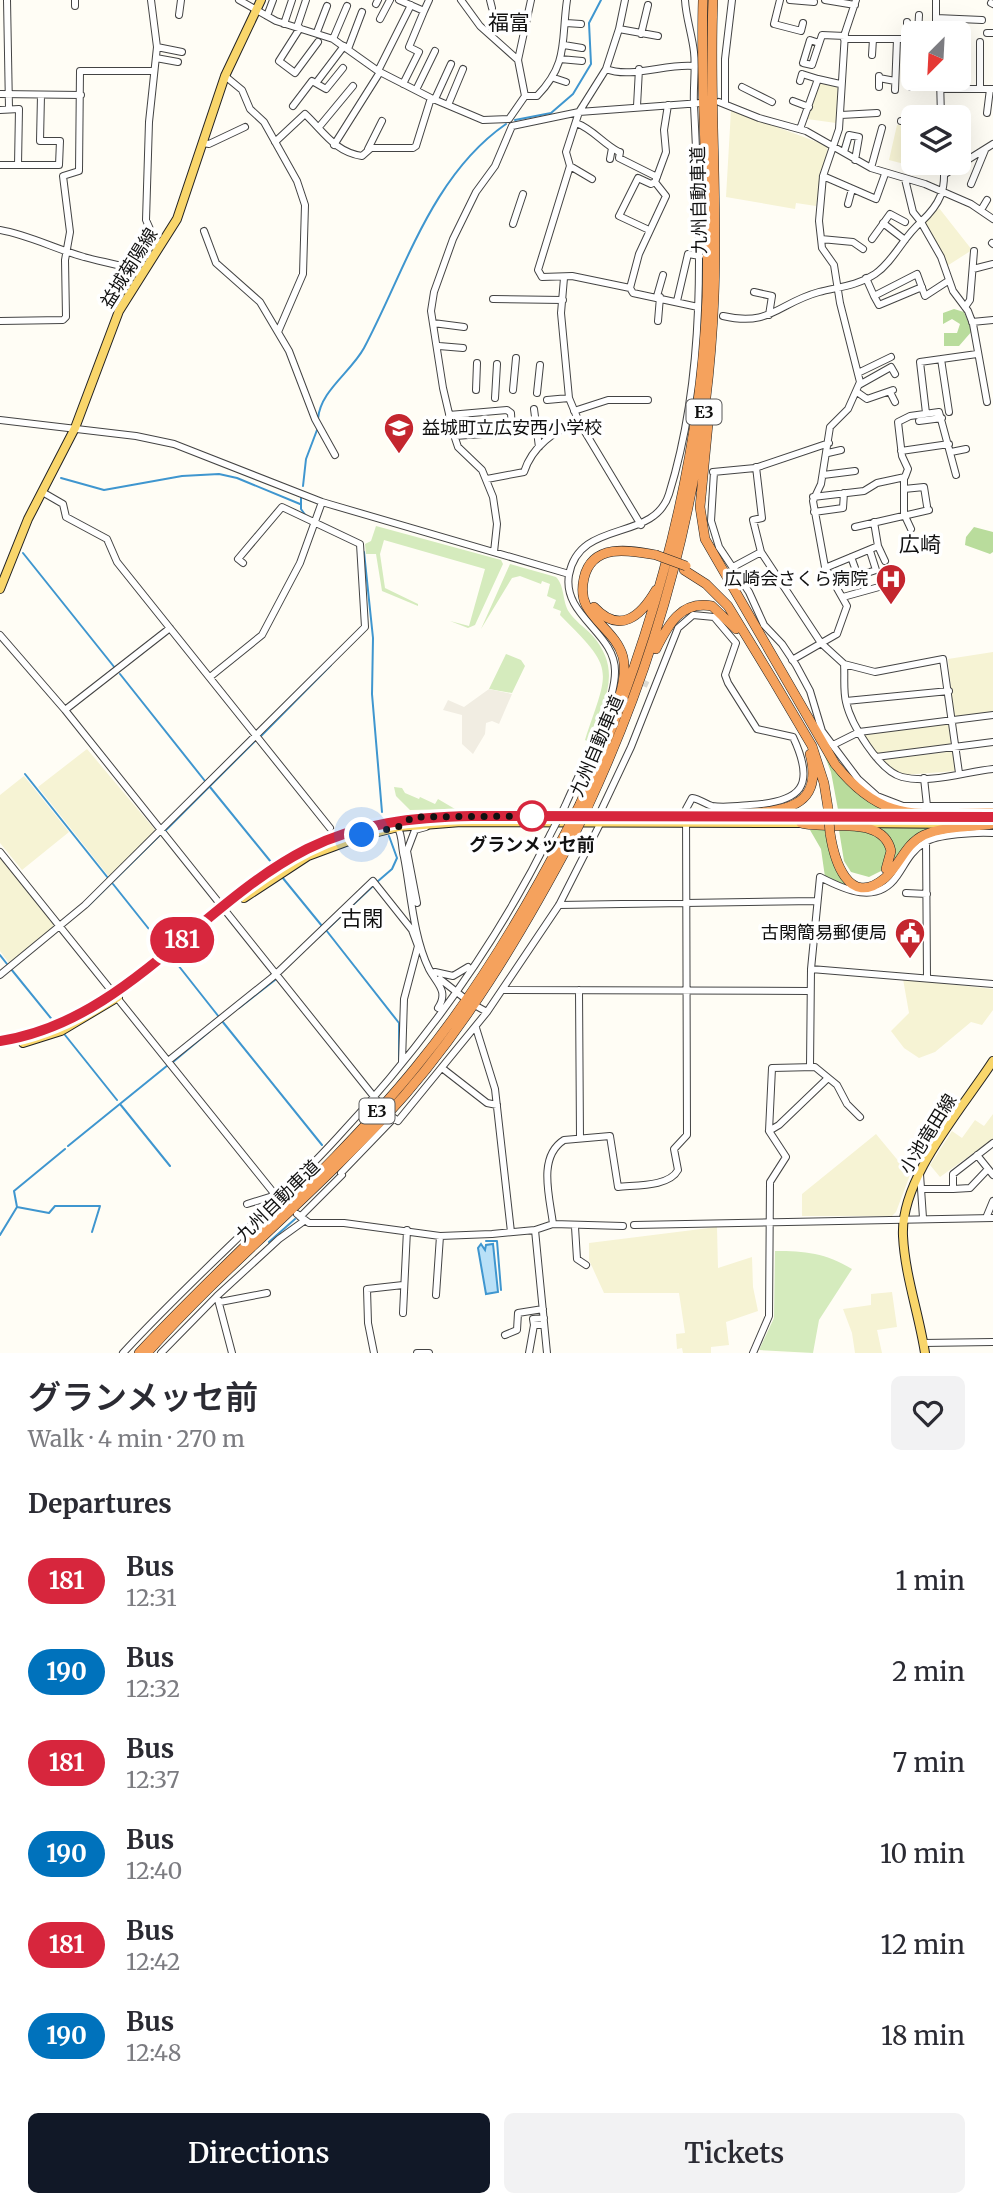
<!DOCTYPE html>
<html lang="en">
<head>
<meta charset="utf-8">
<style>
	:root { --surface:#fff; --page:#f2f2f3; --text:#2b2b33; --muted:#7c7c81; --accent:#111827 }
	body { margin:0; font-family:Merriweather,"Noto Sans JP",serif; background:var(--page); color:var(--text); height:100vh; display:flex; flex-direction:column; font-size:26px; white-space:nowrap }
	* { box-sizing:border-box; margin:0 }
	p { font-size:23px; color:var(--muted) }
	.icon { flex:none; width:38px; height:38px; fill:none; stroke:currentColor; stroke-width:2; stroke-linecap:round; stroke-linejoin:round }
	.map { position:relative; height:1353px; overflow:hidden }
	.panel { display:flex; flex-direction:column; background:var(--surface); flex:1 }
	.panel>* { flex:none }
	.badge { padding:0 14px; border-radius:23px; font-size:24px; line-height:46px }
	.needle { width:46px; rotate:204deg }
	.buttons { position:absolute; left:901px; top:21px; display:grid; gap:14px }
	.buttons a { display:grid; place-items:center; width:70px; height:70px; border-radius:10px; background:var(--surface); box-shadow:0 7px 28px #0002; font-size:35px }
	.you { position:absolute; width:35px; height:35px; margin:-18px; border:5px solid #fff; border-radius:50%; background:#1a73e8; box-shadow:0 0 0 10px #1a73e833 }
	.map>.badge { position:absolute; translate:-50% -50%; box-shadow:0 0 0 4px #fff }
	h2 { padding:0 28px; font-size:26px; line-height:63px }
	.round { display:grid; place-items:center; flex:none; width:74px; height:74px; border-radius:10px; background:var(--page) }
	.summary { display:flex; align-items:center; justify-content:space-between; height:119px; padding:0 28px }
	h1 { font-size:33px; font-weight:600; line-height:52px }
	.primary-button { display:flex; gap:14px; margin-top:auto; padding:14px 28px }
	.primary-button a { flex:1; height:80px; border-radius:10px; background:var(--accent); color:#fff; font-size:28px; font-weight:600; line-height:80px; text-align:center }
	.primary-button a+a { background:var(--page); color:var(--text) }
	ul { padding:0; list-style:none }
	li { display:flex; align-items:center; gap:21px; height:91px; padding:0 28px }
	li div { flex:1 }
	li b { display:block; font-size:26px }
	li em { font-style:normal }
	li .badge { min-width:77px; font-weight:700; text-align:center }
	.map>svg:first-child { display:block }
	.farmland { fill:#f6f3d4 }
	.green { fill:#d5ebbd }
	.forest { fill:#b9dc9c }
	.plaza { fill:#f1ede2 }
	.water { fill:#b9e0f7; stroke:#3f96cf; stroke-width:2 }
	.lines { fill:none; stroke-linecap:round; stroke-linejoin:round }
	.stream { stroke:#3f96cf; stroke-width:2 }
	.minor-tunnel { stroke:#dbdad3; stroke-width:6; stroke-dasharray:6 3; stroke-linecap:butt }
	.minor-casing { stroke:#444; stroke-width:8 }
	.major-casing { stroke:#222; stroke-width:10 }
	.highway-casing { stroke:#222; stroke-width:10 }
	.minor { stroke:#fff; stroke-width:6 }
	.major { stroke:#f9d66b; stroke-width:8 }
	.highway { stroke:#f5a25d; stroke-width:9 }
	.minor-bridge-casing { stroke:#444; stroke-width:8; stroke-linecap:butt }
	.highway-bridge-casing { stroke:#222; stroke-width:10; stroke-linecap:butt }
	.minor-bridge { stroke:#fff; stroke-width:6 }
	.highway-bridge { stroke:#f5a25d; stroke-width:9 }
	.line-casing { stroke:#fff; stroke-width:16 }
	.line { stroke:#d7263d; stroke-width:10 }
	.walk { stroke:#111; stroke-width:7; stroke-dasharray:0 12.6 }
	.stop-dot { fill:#fff; stroke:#d7263d; stroke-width:3.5 }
	.labels { text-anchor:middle; stroke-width:7; stroke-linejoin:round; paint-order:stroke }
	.shield { fill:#fff; stroke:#585858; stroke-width:2 }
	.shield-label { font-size:16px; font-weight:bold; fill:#111 }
	.street-label { font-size:18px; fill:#111; stroke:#fff }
	.poi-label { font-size:18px; fill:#111; stroke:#fff; text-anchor:end }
	.stop-label { font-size:18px; font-weight:bold; fill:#111; stroke:#fff }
	.quarter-label { font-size:21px; fill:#111; stroke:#fff }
</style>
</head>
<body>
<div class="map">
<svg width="993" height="1353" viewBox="0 0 993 1353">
	<rect width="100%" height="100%" fill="#fffdf5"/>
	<path class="farmland" d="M819,82L838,86L836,123L807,119Z
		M731,110L828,146L816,206L796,203L795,209L726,197Z
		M897,125L913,126L908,165L889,160Z
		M939,208L972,250L947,266L924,223Z
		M993,652V715L954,719L948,659Z
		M951,724L952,746L878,757L862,732Z
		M87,749L156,831L110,878L38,787Z
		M955,751L956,771L903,775L879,760Z
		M24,776L69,832L22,870L0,843V795Z
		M0,856L55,926L9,963L0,951Z
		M903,979L993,989V1010L982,1025L971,1022L935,1052L919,1058L904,1048L891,1031L909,1013Z
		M993,1114V1139L940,1177L930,1165L952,1131L962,1138L975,1120L984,1126Z
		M876,1134L910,1175L896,1212L892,1216H802V1194Z
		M717,1227L718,1268L752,1257L753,1287L758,1311L726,1322L729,1345L711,1347V1353H683L682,1348L677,1349L676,1334L685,1333L679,1293H604L589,1260V1243Z
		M892,1292L897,1327L877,1330L882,1353H855L852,1333L843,1309L871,1305V1294Z"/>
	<path class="green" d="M376,526L501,560L503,564L475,625L468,628L450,621L469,626L485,569L384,540L380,554L385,588L418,604V606L382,591L376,554H366L365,544L371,541Z
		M510,564L556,577C565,586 562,601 569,612C575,621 584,627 592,635C624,672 604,702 587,741L585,740C609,667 616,671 560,615L561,611L553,608L556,600L547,596L550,584L542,581L541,584L520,576L512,578L481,629Z
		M506,654L521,660L525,666L512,693L489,689Z
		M394,787L402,788L405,793L419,799L420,797L435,804L438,799L455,809L410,810L396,796Z
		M775,1251C805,1251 826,1253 852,1269L819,1320L813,1353L759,1350L774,1318Z"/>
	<path class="forest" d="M954,309L964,312L972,331L959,346H944V333H957L960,324L952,319L943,324V313Z
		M974,527L993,532V552L990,554L965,545L966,537Z
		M818,739L861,797L896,815H839L831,772Z
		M875,827H931V830L890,868L893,855Z
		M810,830H829C830,856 832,875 856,889L825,877L821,849Z
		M839,830C860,831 877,830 887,850L881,871L869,877L851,872L844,861Z"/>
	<path class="plaza" d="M489,689L512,694L499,724L492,721L486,723L485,734L473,754L462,744V715L443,710L448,700L464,707Z"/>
	<path class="water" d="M481,1244L485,1250L486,1245L493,1244L498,1292L486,1294L478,1248Z"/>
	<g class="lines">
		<path class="stream" d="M515,120L551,113L573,94L591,64L589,23L601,0
			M318,419C320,391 351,372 364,348C405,271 431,176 506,124
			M61,478L104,490L182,476L219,474L237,478L300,504
			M303,486L306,459L317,430
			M301,498V509L306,516
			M364,552L373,638L372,694L382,812
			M23,553L115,668
			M120,674L205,781
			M261,736L331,665
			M25,774L108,878
			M210,787L271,862
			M166,830L256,740
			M282,877L322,926
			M377,882L392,869L397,858L389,836
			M113,884L164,948
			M88,906L159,836
			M326,930L399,1023V1061
			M319,937L374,885
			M0,955L7,964
			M174,960L219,1017
			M11,969L54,1022
			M239,1008L275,980
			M222,1021L322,1145
			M65,1035L117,1100
			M173,1062L210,1031
			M120,1104L170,1166
			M68,1146L168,1065
			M17,1207L49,1213L55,1206H100L92,1232
			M0,1235L17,1207L14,1191L65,1149
			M486,1241H497L501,1290
			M269,1242L295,1219"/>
		<path class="minor-tunnel" d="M636,679L648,685"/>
		<g class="minor-casing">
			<path id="minor" d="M7,0L9,108
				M75,0V6
				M151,0L157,47L149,122L146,220L154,238L161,245
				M239,0L276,21L333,39L378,71L431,98L483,120L509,119L525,96L518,60L531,0
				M399,0L424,11L429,0
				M461,0L480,26L518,60
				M490,0L492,8
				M625,0L619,29L606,69L579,112L566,152L570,166L538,270L542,277L572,276L630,288L639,254L666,196L655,182L666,152L664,130L668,105
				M780,0L774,24L801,31L803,23
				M790,0L814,2
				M825,0L855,5
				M991,3L993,4
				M376,4L378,0
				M179,15L181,0
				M267,16L273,0
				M936,18L982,20
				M380,19L390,0
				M566,23L581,24
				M284,24L292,0
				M297,27L306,0
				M300,28L279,61L295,73L318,42
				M619,29L658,36
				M317,32L327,6
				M918,33L919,15
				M936,33V0
				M987,33H993
				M641,34L648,5
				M333,39L347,6
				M844,39H914
				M907,39V22
				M908,39L911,87
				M980,42V89
				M819,43L810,40L803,63L812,65L822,35L845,36
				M564,45L582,48
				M157,47L182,52
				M348,49L362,12
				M872,55L873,39
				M156,58L178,62
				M560,59L582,61
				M606,69C631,79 667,63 694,66
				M378,71L411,5
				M225,76L242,90L250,109L264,122L297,181L305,205L303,274L278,332
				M554,78L566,82
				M879,78L895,81
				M818,79L840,84
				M940,79L941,117
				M958,79L959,89
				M800,81L802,74L818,79L800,129
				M316,83L344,46
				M403,84L419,52L409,47L424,11
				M742,87L772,102
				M879,87V76
				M941,89H993
				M416,90L435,51
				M895,90L897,39
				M0,94L81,95
				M525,96H537C569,63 561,41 567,0
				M435,99L451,64
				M793,101L809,107
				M719,102L759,118L806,131L871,168L925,184L971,204L993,219
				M725,103V59L732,0
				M448,105L463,69
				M293,106L312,81L326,89L343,68
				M637,106L639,69
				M0,110L19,109L18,165
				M987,113L990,89
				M841,115L877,113
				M901,121L914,122
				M576,123C593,129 602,143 619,152
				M319,127L353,86
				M275,142L305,114C324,132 335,152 362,156L371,148H413L416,146L431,98
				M203,143L209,144L245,127
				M334,145L380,72
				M368,149L382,121
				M620,152L619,158L657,177
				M844,152L849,135L859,137L855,160
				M610,159L612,148
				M943,163C947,189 940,204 921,222L941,257L953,291L968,311L973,324L987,402
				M0,165H59L60,141H40L41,95
				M570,166L592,179
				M871,168L882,128
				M945,174L993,144
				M823,176L876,199L885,174
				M971,184L985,150
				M848,204L852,189
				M981,210L987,200
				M883,223L905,240
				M513,224L523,194
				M0,230C29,235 55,249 84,257C104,263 123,264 142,274
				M649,230L619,216L638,178L651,184L655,182
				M204,231L216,263L260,302L289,351L315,419L335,455
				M821,239L853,242L863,249
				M872,239L890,214L905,222
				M992,243L993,244
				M973,269L993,264
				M564,278L561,313L569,398L579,422L641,525
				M866,278L874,296L917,274L925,296L948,281
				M630,288L633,293L698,307
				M754,292L772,296L769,315
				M657,296L663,275
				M874,296L879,305L922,287
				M493,299L563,300
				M677,301L688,254L700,256
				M965,307L970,300L974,251
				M723,316C771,327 778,303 819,292C838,287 857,286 875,274C894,261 903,237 921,222L913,212L905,179
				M0,321L63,320L66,317L65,260L70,232L63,176L79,171L80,71H154
				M658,321L660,297
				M972,322L993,320
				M433,323L464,327
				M439,346L463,348
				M941,359L949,412
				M858,373L891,357
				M859,385L891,367L895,374
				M476,390L477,363
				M513,390L516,358
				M857,392L867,399L893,390
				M890,392L895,402
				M537,393L540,365
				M495,398L497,364
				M547,400L569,398
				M534,409L539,447
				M574,411L608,400H648
				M926,413L920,362L977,354
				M449,415L507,410L511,413L512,432
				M0,420L136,436L174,444L322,502L569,574
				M919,421L942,418
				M455,436L535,430
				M901,451L949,444
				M951,452L966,449
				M828,453L841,450
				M756,467L762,518L753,520L761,552L821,643L844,664C845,676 843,690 846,702C851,724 879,771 902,777C930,784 965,772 993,769
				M713,472L755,468L829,443
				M714,472L711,521L719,547L749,592L764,625L782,644L796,665L810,691L822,731L858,779L877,796L903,806H993
				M823,475L855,471
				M904,477V514L911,529
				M487,479L524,472C532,447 554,430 579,422
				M904,489L924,487L927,506
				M44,493L63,504L66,517L107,539L117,562L330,828
				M813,497L864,491L877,483L905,477L908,469L902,456L898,422L910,416L939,412L956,475
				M814,512L843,508L844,493
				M874,522L878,546L885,561
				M855,527L929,510
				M494,552L497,524L493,497L482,470L458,447L454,435L443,388L431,311L434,292L453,239L476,192L495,166L512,126L579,112L701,103
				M851,557L858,576L876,570L870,551
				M733,567L761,552
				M825,568L878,546
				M843,597L879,587
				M0,635L65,710L379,1103
				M792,660L837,634L847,606L825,567L813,501L821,484L830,427L848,409L860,382L840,303L834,265L822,248L819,221L823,176L839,129L845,33L856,0
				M844,664L875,672L943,659L959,773
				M210,677L262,635L300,563L322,502
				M846,701L949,691
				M65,710L170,628
				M833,745L859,732L993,715
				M876,757L993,742
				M924,778L927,806
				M565,806C579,773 615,706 615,672C616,633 562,616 569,575C579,518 654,543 669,494C708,368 700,234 694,105C693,88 696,69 694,52C692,34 686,18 685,0
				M397,826C403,836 401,846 404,857C411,893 413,936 429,969C437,984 449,991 438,1008
				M926,841L927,978
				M0,852L277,1197
				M906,893L927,894
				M417,903L407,851L415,830L426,827
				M559,905L817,901
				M811,969L993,984
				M435,972L453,976L468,967
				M0,975L85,905L365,627L360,544L282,507L238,559L243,563
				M440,979L463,997
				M502,990L810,991
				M579,990L580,1138
				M478,1007L487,1012
				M476,1028L495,1089L511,1232
				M168,1061L274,976L373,881L412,930L418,946L404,999L402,1062
				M810,1067L811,969L820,877C845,890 877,905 897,876C906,863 910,852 924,843C936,834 978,832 993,833
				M442,1068L487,1103L497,1105
				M769,1131L779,1125L828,1078
				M977,1155L993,1175
				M341,1173L394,1118L398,1121L487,1012L559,905L601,822
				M920,1174L923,1218
				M922,1189H953V1174L993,1143
				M953,1189L970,1188L988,1169
				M247,1204L276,1195
				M297,1214L309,1223H344L440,1236L492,1234L535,1230L553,1224L623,1226
				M300,1217L342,1175
				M986,1218L993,1201
				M553,1224C550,1198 537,1157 564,1140L610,1136L618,1187C635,1185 669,1187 678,1170L674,1149L687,1135L686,809L692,798C700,799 705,804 712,806C724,808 738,806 750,805C802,802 816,786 793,737L757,729L728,683L725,675L736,643L714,617L693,615L678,628L631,747L598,817
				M634,1225L993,1218
				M575,1227L577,1259L586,1265
				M535,1230L547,1353
				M436,1295L440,1236
				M217,1296L232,1353
				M220,1302L267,1293
				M403,1313L407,1230
				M544,1318L533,1319L534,1325H544
				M505,1335L517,1330L518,1313L543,1309
				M923,1343L993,1342
				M123,1353C191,1279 268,1213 336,1139C420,1049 496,945 550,835
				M161,1353L217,1296L279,1239L304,1221
				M374,1353L368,1323L367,1289L403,1285
				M417,1353H429
				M529,1353L534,1325
				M753,1353L769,1316L770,1182L786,1157L769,1131L772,1068L815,1067L837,1085L847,1104L860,1117"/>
		</g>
		<g class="major-casing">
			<path id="major" d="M0,589L28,519L75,428L119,311L177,219L225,76L261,0
				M761,815L916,816
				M852,823L962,824
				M244,898L308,856L362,836L398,827L461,822L805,823
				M0,1041C109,1024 182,932 269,873C317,839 375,820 434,816L727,815
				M23,1043L61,1031L118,997
				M925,1353C919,1314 905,1276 903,1236C900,1178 962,1109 993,1061"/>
		</g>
		<g class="highway-casing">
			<path id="highway" d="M708,424L700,507L705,539L835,764C885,827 920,812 993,813
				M684,570L706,584L728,606L773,680L812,746L824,783L828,808
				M594,607C620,635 641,616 656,590
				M656,649C668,625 681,600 712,606L736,629
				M603,740C612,715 629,684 623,657C617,635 596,624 586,605C582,597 582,587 584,578C592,543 629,550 656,555
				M580,804C651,644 700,474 707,297C710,198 700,99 703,0
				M588,806C663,645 707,475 714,296C718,197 709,99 713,0
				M723,815C766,811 827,817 810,754
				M801,823C828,831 883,814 891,851L886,869
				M830,833C834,859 848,909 885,878C900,865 905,844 924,835C944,826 972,827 993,824
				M139,1353C229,1256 332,1170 416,1067C475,995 524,913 567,830
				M147,1353C221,1270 308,1199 384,1118C462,1035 522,933 575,833"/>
		</g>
		<use href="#minor" class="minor"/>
		<use href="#major" class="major"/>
		<use href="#highway" class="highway"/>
		<g class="minor-bridge-casing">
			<path id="minor-bridge" d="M550,835L565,806"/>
		</g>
		<g class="highway-bridge-casing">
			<path id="highway-bridge" d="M656,555L686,566
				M828,808L830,833
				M567,830L580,804
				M575,833L588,806"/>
		</g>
		<use href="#minor-bridge" class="minor-bridge"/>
		<use href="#highway-bridge" class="highway-bridge"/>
	</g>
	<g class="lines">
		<g class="line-casing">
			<path id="line" d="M0,1041C125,1022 199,904 307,849C359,823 415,817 472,816L993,817"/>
		</g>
		<use href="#line" class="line"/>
		<path class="walk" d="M362,835L398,827L413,817L532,816"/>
	</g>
	<defs>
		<g id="school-pin" transform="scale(1.575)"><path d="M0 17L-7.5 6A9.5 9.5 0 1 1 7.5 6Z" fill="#c4262e" stroke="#fff"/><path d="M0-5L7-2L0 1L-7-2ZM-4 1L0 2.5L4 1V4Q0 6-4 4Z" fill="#fff"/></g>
		<g id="hospital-pin" transform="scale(1.575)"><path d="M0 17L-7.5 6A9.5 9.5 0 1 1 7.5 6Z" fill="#c4262e" stroke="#fff"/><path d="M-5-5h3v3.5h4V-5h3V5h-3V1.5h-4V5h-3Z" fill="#fff"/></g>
		<g id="civic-pin" transform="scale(1.575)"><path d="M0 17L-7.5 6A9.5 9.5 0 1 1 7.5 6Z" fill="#c4262e" stroke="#fff"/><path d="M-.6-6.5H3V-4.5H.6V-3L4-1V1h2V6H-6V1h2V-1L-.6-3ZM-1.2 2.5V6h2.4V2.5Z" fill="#fff"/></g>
	</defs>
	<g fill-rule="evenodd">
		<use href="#school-pin" x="399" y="428"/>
		<use href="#hospital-pin" x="891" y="579"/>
		<use href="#civic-pin" x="910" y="933"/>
	</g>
	<circle class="stop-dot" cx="532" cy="816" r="14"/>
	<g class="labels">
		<g class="shield">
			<rect x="686.5" y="399.5" width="35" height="25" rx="5"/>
			<rect x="359.5" y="1098.5" width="35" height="25" rx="5"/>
		</g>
		<g class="shield-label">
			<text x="704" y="418">E3</text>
			<text x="377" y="1117">E3</text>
		</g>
		<g class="street-label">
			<text transform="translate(699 200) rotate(-91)" y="6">九州自動車道</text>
			<text transform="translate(129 268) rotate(-58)" y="6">益城菊陽線</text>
			<text transform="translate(597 746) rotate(-67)" y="6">九州自動車道</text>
			<text transform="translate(928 1134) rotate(-58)" y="6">小池竜田線</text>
			<text transform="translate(278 1201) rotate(-44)" y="6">九州自動車道</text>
		</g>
		<g class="poi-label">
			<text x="422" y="434" text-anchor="start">益城町立広安西小学校</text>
			<text x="868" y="585">広崎会さくら病院</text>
			<text x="887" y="939">古閑簡易郵便局</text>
		</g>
		<g class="stop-label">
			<text x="532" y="851">グランメッセ前</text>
		</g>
		<g class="quarter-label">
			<text x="509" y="30">福富</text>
			<text x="920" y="552">広崎</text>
			<text x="362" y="926">古閑</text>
		</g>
	</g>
</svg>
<div class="buttons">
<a><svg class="needle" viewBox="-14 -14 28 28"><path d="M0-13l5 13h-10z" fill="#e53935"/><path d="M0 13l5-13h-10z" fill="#7c7c81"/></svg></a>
<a><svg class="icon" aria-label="layers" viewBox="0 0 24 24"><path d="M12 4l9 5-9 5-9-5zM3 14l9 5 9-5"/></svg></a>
</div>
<div class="you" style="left:362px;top:835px"></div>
<b class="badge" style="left:182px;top:940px;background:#d7263d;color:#fff">181</b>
</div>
<section class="panel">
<div class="summary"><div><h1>グランメッセ前</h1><p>Walk · 4 min · 270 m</p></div><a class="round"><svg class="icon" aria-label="heart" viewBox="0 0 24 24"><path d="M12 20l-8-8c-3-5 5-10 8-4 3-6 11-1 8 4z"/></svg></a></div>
<h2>Departures</h2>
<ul>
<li><span class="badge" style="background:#d7263d;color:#fff">181</span><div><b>Bus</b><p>12:31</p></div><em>1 min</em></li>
<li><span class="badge" style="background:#0072bc;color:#fff">190</span><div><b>Bus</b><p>12:32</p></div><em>2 min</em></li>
<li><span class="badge" style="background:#d7263d;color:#fff">181</span><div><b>Bus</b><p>12:37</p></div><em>7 min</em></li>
<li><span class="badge" style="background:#0072bc;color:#fff">190</span><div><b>Bus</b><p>12:40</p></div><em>10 min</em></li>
<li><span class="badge" style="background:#d7263d;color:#fff">181</span><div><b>Bus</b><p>12:42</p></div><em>12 min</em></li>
<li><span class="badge" style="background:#0072bc;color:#fff">190</span><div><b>Bus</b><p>12:48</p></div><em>18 min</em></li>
</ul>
<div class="primary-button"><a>Directions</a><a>Tickets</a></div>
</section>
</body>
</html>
